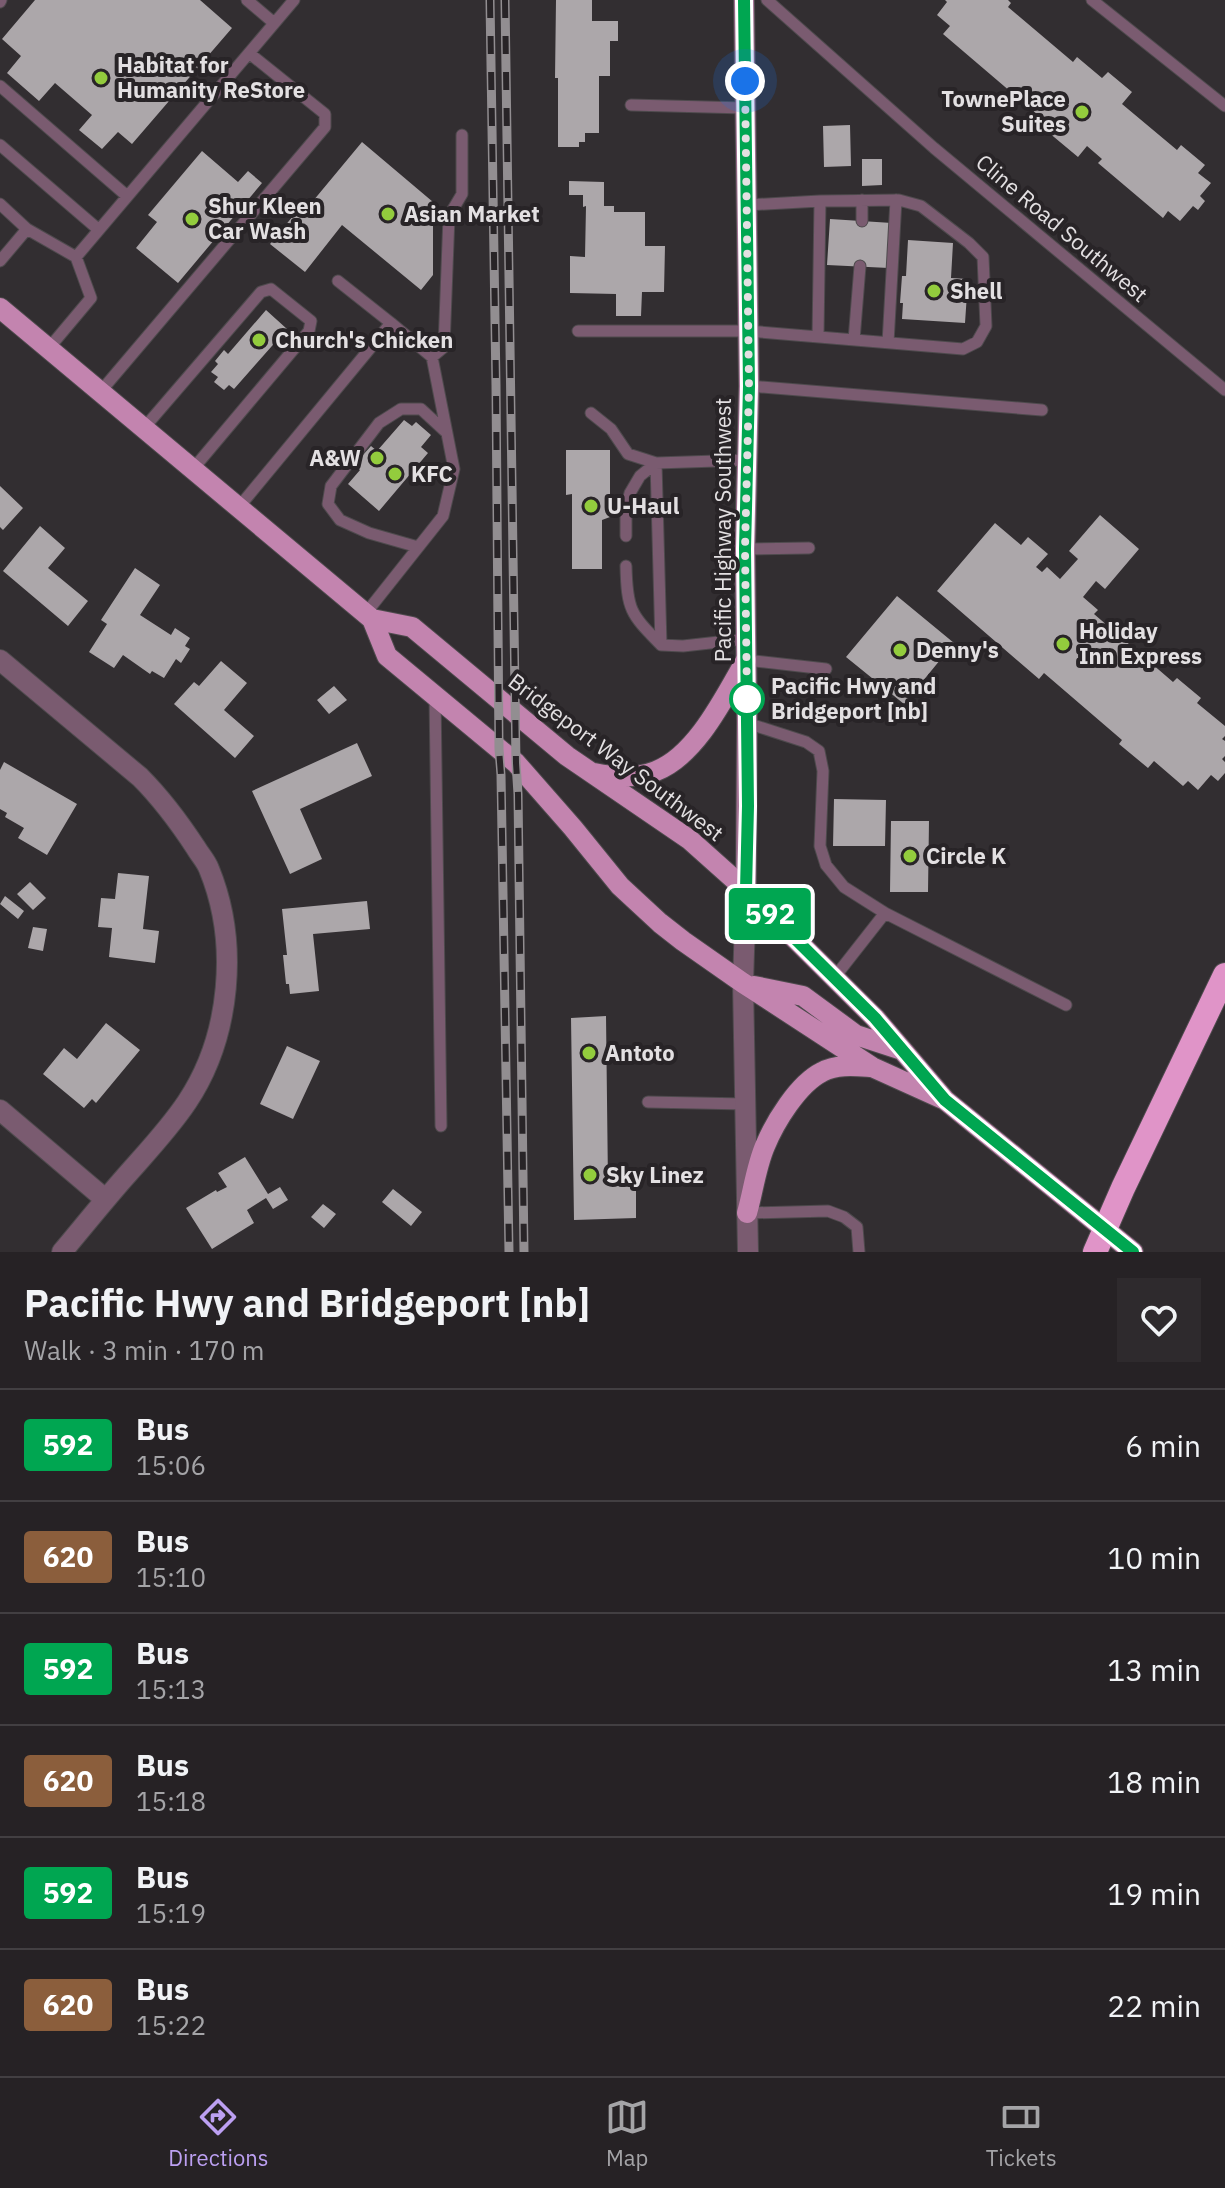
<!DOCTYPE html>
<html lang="en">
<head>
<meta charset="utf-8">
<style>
	:root { --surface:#262225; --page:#2e2a2d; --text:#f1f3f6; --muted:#a4a4a7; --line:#423f42; --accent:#bca0f2 }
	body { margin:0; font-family:"IBM Plex Sans",sans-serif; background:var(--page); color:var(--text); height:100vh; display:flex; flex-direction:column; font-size:30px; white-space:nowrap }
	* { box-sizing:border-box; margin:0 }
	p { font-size:26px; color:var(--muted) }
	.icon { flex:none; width:44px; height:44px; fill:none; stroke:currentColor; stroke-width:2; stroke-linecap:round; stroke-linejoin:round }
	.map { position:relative; height:1252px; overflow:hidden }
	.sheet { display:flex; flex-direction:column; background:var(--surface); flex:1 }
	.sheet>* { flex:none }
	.badge { padding:0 16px; border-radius:6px; font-size:28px; line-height:52px }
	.you { position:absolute; width:40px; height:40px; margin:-20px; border:6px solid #fff; border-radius:50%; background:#1a73e8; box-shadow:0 0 0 12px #1a73e833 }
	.map>.badge { position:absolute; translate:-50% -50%; box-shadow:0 0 0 4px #fff }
	.round { display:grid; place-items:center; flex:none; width:84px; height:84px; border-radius:0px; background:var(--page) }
	.head { display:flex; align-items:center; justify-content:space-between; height:136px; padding:0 24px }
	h1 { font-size:38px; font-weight:700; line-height:60px }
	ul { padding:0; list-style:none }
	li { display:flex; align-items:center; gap:24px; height:112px; padding:0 24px; border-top:2px solid var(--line) }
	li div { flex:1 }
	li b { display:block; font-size:30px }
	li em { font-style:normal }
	li .badge { min-width:88px; font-weight:700; text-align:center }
	.dock { display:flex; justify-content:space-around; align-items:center; height:112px; border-top:2px solid var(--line); background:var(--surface); font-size:22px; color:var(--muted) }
	.dock a { display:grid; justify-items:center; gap:4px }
	.dock .selected { color:var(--accent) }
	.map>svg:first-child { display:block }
	.building { fill:#aca7aa }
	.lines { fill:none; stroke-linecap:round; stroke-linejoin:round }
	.service-casing { stroke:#4e4a4d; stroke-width:13 }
	.minor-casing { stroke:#4e4a4d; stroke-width:22 }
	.tertiary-casing { stroke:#4e4a4d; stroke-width:22 }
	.secondary-casing { stroke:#4e4a4d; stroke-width:22 }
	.primary-casing { stroke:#4e4a4d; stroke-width:22 }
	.motorway-casing { stroke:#4e4a4d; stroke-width:26 }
	.service { stroke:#7a5b70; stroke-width:11 }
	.minor { stroke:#7a5b70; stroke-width:20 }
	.tertiary { stroke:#7a5b70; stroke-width:20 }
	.secondary { stroke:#a37294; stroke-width:20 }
	.primary { stroke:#c384af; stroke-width:20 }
	.motorway { stroke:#e094c8; stroke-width:24 }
	.rail-casing { stroke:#928e91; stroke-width:9 }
	.rail { stroke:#282427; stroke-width:6; stroke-dasharray:18; stroke-linecap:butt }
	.line-casing { stroke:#fff; stroke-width:18 }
	.line { stroke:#00a651; stroke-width:12 }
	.walk { stroke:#e3e0e2; stroke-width:8; stroke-dasharray:0 14.4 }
	.poi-dot { fill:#93cc3d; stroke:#282427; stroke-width:3 }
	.stop-dot { fill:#fff; stroke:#00a651; stroke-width:4 }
	.labels { text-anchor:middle; stroke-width:8; stroke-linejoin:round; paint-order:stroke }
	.poi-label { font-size:22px; font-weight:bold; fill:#e3e0e2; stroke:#282427; text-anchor:start }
	.street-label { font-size:22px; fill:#e3e0e2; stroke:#282427 }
	.stop-label { font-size:22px; font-weight:bold; fill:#e3e0e2; stroke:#282427; text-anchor:start }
</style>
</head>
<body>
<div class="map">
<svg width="1225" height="1252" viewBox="0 0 1225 1252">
	<rect width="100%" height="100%" fill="#322e31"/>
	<path class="building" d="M35,0H200L232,28L132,144L118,132L102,149L79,130L92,115L55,83L39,101L7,73L21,56L2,39Z
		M556,0H592V21H618V41H610V76H599V133H585V142H579V147H558V78H555Z
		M945,0H1008L1011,3L1008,7L1073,62L1077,57L1102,78L1108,72L1132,92L1122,104L1177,150L1181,145L1205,165L1198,173L1211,183L1200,196L1205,201L1198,210L1193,206L1180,221L1168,211L1163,218L1098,163L1102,159L1087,146L1078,157L1030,117L1038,106L1023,93L1018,98L943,34L950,26L937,15L947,2Z
		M850,125L851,166L824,167L823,126Z
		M362,142L433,202V275L421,290L342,225L305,272L270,244L307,199L311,202L313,201Z
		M202,151L238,182L248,171L262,183L178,283L136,248L157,222L148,215Z
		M862,159H882V185L862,186Z
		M569,181L604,182V206H614V212H645V246H665L664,292H642L641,316H616V294L570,293V256L585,257L586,206L583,207V195H569Z
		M830,219L892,223L889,268L827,265Z
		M908,240L953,243L951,278L968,279L965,323L902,319L903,303H900L902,276H906Z
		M266,310L287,329L234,389L229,385L224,390L214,382L218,377L211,372L218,364L215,361L224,350L228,354Z
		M404,420L412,426L416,422L431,435L421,447L428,453L379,511L348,484L360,470L354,465L371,446L377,451Z
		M566,450H610V517L602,520V569H572V494L566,495Z
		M0,486L23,508L3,530L0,527Z
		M1100,515L1139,549L1105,589L1096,581L1083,597L1098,610L1094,614L1173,682L1177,678L1201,698L1197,703L1225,726V736L1222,739L1225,741V756L1222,759L1225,762V773L1218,781L1211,775L1198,790L1188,781L1183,786L1154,761L1148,768L1119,744L1122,740L1044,673L1039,679L937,591L995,523L1021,545L1028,537L1048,554L1036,567L1042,572L1047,567L1060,579L1078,559L1069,551Z
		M40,526L65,548L48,568L88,601L68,626L3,571Z
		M135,568L160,585L140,615L171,635L175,628L190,638L185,646L190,649L181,663L176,659L164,678L152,671L150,674L123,655L114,668L89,652L107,624L101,620Z
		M897,596L954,643L904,704L846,657Z
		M221,661L247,683L224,710L254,736L235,758L174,704L194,682L199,686Z
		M334,686L347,700L329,714L317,700Z
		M357,743L372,776L300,809L322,859L290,874L252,791Z
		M4,762L77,804L47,855L18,838L24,828L5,817L7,813L0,809V770Z
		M834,799L886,800L885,846H833Z
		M891,821H929L928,892H890Z
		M118,873L149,876L143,929L159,931L155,963L109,957L112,928L98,927L101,898L115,899Z
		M30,882L46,898L33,910L17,894Z
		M5,896L24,911L18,919L0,904Z
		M367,901L370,929L313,934L319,991L290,994L289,984H286L283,955H287L282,909Z
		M33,927L47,929L43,951L28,948Z
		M606,1016L608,1184L636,1183V1218L574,1220L571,1018Z
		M106,1023L140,1050L96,1103L92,1099L84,1108L43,1074L64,1048L77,1059Z
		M287,1046L320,1061L293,1119L260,1104Z
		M245,1157L268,1194L280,1187L288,1200L273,1209L266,1198L247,1210L254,1223L212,1249L186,1208L216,1190L217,1192L227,1187L218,1173Z
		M393,1189L422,1212L411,1226L382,1202Z
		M323,1204L336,1214L324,1228L311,1217Z"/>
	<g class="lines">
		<g class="service-casing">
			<path id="service" d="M247,0L274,23
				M767,0L934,148L1225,390
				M1092,0L1225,106
				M0,2L1,0
				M0,86L127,196
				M631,105L745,108
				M0,145L99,230
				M0,204L27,229L76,257L91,298L49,348
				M862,221V200
				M76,257L294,0
				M0,261L27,229
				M391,323L432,357L444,347L449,216L462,194V135
				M578,331H748L963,349L977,342L986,326L983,257L969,243L921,206L899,200L820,201L747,205
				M818,337L820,201
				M854,340L860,266
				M888,343L896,200
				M749,386L1042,410
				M101,391L325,127V114L249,53
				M591,413L611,429L628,454L656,463L661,645
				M144,428L261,292L271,289L311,321L309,331L193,469
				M239,507L391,323L338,281
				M626,536V509L630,493L640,476L656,463L747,460
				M418,547L369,533L340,520L328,504L331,486L379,423L401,409H421L447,433
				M745,549L809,548
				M626,566C627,611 631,614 661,645L683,646L746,639
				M366,613L443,516L454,469L432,357
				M746,660L826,669
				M435,695L441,1126
				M747,723L806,742L819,751L823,771L820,846L826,865L844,887L885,913L1066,1005
				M834,978L885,913
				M648,1102L745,1104
				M747,1213L828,1211L844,1217L857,1227L859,1252"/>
		</g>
		<g class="minor-casing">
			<path id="minor" d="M0,660L140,777C161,798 179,822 196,848C200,855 206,861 209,869C239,942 231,1036 187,1102C169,1129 146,1153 125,1177C103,1202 83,1227 62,1252
				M0,1110L105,1199"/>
		</g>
		<g class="tertiary-casing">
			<path id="tertiary" d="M746,890L743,983L748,1252"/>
		</g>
		<g class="secondary-casing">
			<path id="secondary" d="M744,0L749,386L745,549L747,723L746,890"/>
		</g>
		<g class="primary-casing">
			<path id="primary" d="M0,308L372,619L387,656L516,763L573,828L620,886L660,923L683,941L743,983L849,1052L872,1067L945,1100
				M372,619L412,627L567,756L690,840L746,890L875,1018L945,1100L1133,1252
				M594,773C614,777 636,779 656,771C697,755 725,696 746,660
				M754,986L803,996L856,1035L902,1050
				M747,1213C753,1192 756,1167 765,1146C775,1122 798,1084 822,1072C837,1064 855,1066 872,1067"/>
		</g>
		<g class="motorway-casing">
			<path id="motorway" d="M1095,1252L1123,1188L1225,975"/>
		</g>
		<use href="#service" class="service"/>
		<use href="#minor" class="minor"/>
		<use href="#tertiary" class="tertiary"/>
		<use href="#secondary" class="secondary"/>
		<use href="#primary" class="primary"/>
		<use href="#motorway" class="motorway"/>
		<g class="rail-casing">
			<path id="rail" d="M490,0L496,385L499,749L501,775L509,1252
				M505,0L516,763L518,794L524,1252"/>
		</g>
		<use href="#rail" class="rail"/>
	</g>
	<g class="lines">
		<g class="line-casing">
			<path id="line" d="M744,0L749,386L745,549L748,806L746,890L875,1018L945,1100L1133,1252"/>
		</g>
		<use href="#line" class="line"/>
		<path class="walk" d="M745,81L749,386L745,549L747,699"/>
	</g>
	<g class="poi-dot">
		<circle cx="101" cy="78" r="8"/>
		<circle cx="1082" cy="112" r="8"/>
		<circle cx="388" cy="214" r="8"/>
		<circle cx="192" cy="219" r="8"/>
		<circle cx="934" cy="291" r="8"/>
		<circle cx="259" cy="340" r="8"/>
		<circle cx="377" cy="458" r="8"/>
		<circle cx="395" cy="474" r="8"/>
		<circle cx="591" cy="506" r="8"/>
		<circle cx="1063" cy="644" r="8"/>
		<circle cx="900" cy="650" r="8"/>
		<circle cx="910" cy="856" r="8"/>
		<circle cx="589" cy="1053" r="8"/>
		<circle cx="590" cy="1175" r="8"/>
	</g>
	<circle class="stop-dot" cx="747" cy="699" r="16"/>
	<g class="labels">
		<g class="poi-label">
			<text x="117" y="73">Habitat for<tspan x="117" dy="25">Humanity ReStore</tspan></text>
			<text x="1066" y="107" text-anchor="end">TownePlace<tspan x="1066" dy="25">Suites</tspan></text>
			<text x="208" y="214">Shur Kleen<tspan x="208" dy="25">Car Wash</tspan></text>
			<text x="404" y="222">Asian Market</text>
			<text x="950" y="299">Shell</text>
			<text x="275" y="348">Church's Chicken</text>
			<text x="361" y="466" text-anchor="end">A&amp;W</text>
			<text x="411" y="482">KFC</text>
			<text x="607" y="514">U-Haul</text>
			<text x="1079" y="639">Holiday<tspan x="1079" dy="25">Inn Express</tspan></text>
			<text x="916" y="658">Denny's</text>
			<text x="926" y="864">Circle K</text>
			<text x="605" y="1061">Antoto</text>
			<text x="606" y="1183">Sky Linez</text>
		</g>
		<g class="street-label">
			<text transform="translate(1062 228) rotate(40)" y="8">Cline Road Southwest</text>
			<text transform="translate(723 530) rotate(-90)" y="8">Pacific Highway Southwest</text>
			<text transform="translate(616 757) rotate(37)" y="8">Bridgeport Way Southwest</text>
		</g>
		<g class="stop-label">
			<text x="771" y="694">Pacific Hwy and<tspan x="771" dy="25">Bridgeport [nb]</tspan></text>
		</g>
	</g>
</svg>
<div class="you" style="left:745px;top:81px"></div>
<b class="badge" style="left:770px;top:914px;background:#00a651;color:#fff">592</b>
</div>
<section class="sheet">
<div class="head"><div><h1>Pacific Hwy and Bridgeport [nb]</h1><p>Walk · 3 min · 170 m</p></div><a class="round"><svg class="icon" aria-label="heart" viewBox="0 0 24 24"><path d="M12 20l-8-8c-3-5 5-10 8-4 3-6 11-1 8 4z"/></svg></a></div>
<ul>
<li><span class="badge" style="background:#00a651;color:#fff">592</span><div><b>Bus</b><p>15:06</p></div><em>6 min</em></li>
<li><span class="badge" style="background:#8b5e3c;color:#fff">620</span><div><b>Bus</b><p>15:10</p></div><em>10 min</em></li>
<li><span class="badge" style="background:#00a651;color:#fff">592</span><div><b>Bus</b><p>15:13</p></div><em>13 min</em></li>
<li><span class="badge" style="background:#8b5e3c;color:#fff">620</span><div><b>Bus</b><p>15:18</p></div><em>18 min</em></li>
<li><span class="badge" style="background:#00a651;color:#fff">592</span><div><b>Bus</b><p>15:19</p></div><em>19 min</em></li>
<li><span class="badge" style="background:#8b5e3c;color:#fff">620</span><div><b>Bus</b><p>15:22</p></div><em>22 min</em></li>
</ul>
</section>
<nav class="dock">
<a class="selected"><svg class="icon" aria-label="directions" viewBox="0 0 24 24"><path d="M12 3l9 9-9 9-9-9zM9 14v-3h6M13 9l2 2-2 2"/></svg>Directions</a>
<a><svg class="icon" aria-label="map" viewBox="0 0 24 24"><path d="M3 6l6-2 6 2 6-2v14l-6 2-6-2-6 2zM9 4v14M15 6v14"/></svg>Map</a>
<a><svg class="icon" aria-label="tickets" viewBox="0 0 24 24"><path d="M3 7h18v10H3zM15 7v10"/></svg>Tickets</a>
</nav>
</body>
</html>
